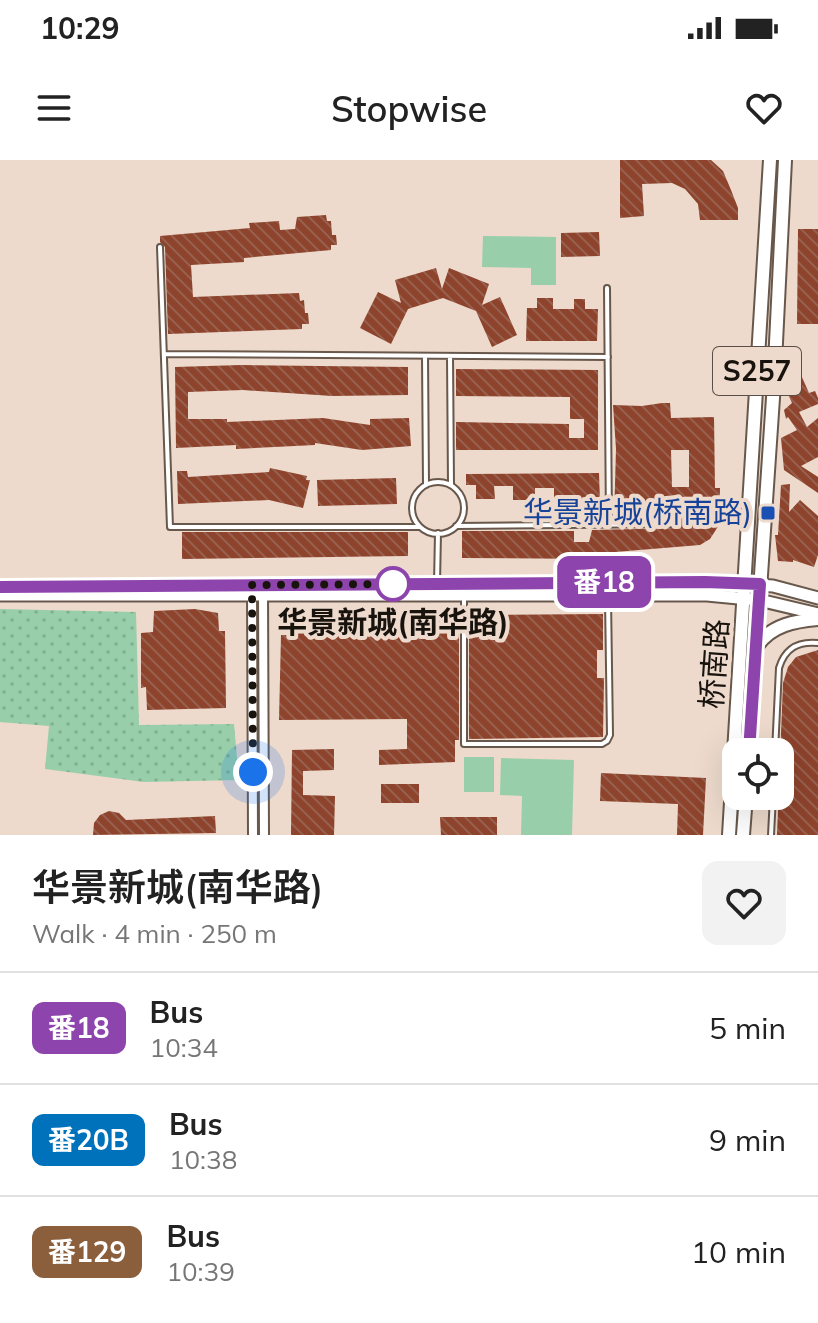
<!DOCTYPE html>
<html lang="en">
<head>
<meta charset="utf-8">
<style>
	:root { --surface:#fff; --page:#f2f2f2; --text:#222; --muted:#767676; --line:#e0e0e0 }
	body { margin:0; font-family:Mulish,"Noto Sans SC",sans-serif; background:var(--page); color:var(--text); height:100vh; display:flex; flex-direction:column; font-size:30px; white-space:nowrap }
	* { box-sizing:border-box; margin:0 }
	p { font-size:26px; color:var(--muted) }
	.icon { flex:none; width:44px; height:44px; fill:none; stroke:currentColor; stroke-width:2; stroke-linecap:round; stroke-linejoin:round }
	.map { position:relative; height:675px; overflow:hidden }
	.details { display:flex; flex-direction:column; background:var(--surface); flex:1 }
	.details>* { flex:none }
	.badge { padding:0 16px; border-radius:12px; font-size:28px; line-height:52px }
	.tools { position:absolute; left:722px; top:578px; display:grid; gap:16px }
	.tools a { display:grid; place-items:center; width:72px; height:72px; border-radius:16px; background:var(--surface); box-shadow:0 8px 32px #0002; font-size:40px }
	.you { position:absolute; width:40px; height:40px; margin:-20px; border:6px solid #fff; border-radius:50%; background:#1a73e8; box-shadow:0 0 0 12px #1a73e833 }
	.map>.badge { position:absolute; translate:-50% -50%; box-shadow:0 0 0 4px #fff }
	.round { display:grid; place-items:center; flex:none; width:84px; height:84px; border-radius:16px; background:var(--page) }
	.overview { display:flex; align-items:center; justify-content:space-between; height:136px; padding:0 32px }
	h1 { font-size:38px; font-weight:600; line-height:60px }
	ul { padding:0; list-style:none }
	li { display:flex; align-items:center; gap:24px; height:112px; padding:0 32px; border-top:2px solid var(--line) }
	li div { flex:1 }
	li b { display:block; font-size:30px }
	li em { font-style:normal }
	li .badge { min-width:88px; font-weight:700; text-align:center }
	.status { display:flex; justify-content:space-between; align-items:center; height:56px; padding:0 40px; background:var(--surface); direction:ltr }
	.status svg { height:22px; fill:currentColor }
	header { display:flex; justify-content:space-between; align-items:center; height:104px; padding:0 32px; background:var(--surface); font-size:36px; font-weight:600 }
	.map>svg:first-child { display:block }
	.grass { fill:url(#grass-dots) }
	.garden { fill:#98cfaa }
	.building { fill:url(#building-back-hatch); fill-rule:evenodd }
	.lines { fill:none; stroke-linecap:round; stroke-linejoin:round }
	.lane-casing { stroke:#68584c; stroke-width:8 }
	.street-casing { stroke:#68584c; stroke-width:12 }
	.secondary-casing { stroke:#68584c; stroke-width:15 }
	.primary-casing { stroke:#68584c; stroke-width:16 }
	.lane { stroke:#fff; stroke-width:4 }
	.street { stroke:#fff; stroke-width:8 }
	.secondary { stroke:#fff; stroke-width:11 }
	.primary { stroke:#fff; stroke-width:12 }
	.line-casing { stroke:#fff; stroke-width:18 }
	.line { stroke:#8e44ad; stroke-width:12 }
	.walk { stroke:#19130e; stroke-width:8; stroke-dasharray:0 14.4 }
	.transit-dot { fill:#1a4fb4; stroke:#eddacc; stroke-width:3 }
	.stop-dot { fill:#fff; stroke:#8e44ad; stroke-width:4 }
	.labels { text-anchor:middle; stroke-width:8; stroke-linejoin:round; paint-order:stroke }
	.shield { fill:#eddacc; stroke:#594f47; stroke-width:2 }
	.shield-label { font-size:28px; font-weight:bold; fill:#19130e }
	.transit-label { font-size:30px; fill:#164399; stroke:#eddacc; text-anchor:end }
	.stop-label { font-size:30px; font-weight:bold; fill:#19130e; stroke:#eddacc }
	.street-label { font-size:30px; fill:#19130e; stroke:#eddacc }
</style>
</head>
<body>
<div class="status"><b>10:29</b><svg viewBox="0 0 49 12"><path d="M0 12V9h3v3zM5 12V6h3v6zM10 12V3h3v9zM15 12V0h3v12zM26 1h20v11H26zM47 4h2v5h-2z"/></svg></div>
<header><svg class="icon" aria-label="menu" viewBox="0 0 24 24"><path d="M4 6h16M4 12h16M4 18h16"/></svg>Stopwise<svg class="icon" aria-label="heart" viewBox="0 0 24 24"><path d="M12 20l-8-8c-3-5 5-10 8-4 3-6 11-1 8 4z"/></svg></header>
<div class="map">
<svg width="818" height="675" viewBox="0 0 818 675">
	<defs>
		<pattern id="grass-dots" width="8" height="8" patternUnits="userSpaceOnUse" patternTransform="scale(2)"><rect width="8" height="8" fill="#98cfaa"/><path d="M2 2h.1M6 6h.1" fill="none" stroke="#82b191" stroke-width="1.8" stroke-linecap="round"/></pattern>
		<pattern id="building-back-hatch" width="6" height="6" patternUnits="userSpaceOnUse" patternTransform="scale(2)"><rect width="6" height="6" fill="#8d432c"/><path d="M-1 5l2 2M0 0l6 6M5-1l2 2" fill="none" stroke="#98604f"/></pattern>
	</defs>
	<rect width="100%" height="100%" fill="#eddacc"/>
	<path class="grass" d="M0,449L136,452L139,565L234,564L239,620L144,622L45,609L49,566L0,562Z"/>
	<path class="garden" d="M483,76L556,77V125H531V108L482,107Z
		M464,597H494V632H464Z
		M501,598L574,600L572,675H521L522,636L500,635Z"/>
	<path class="building" d="M620,0H711L723,11L731,30L738,48V60H700L698,44L685,29L672,23L642,24L644,56L620,58Z
		M326,55L327,61H331L332,75H336L337,85H331V90L244,98V102L191,105L193,137L299,133L300,141L304,140L305,153H308L309,164H302V169L168,174L165,87L160,82V76L250,68L249,63L279,61L280,70L295,69L297,57Z
		M798,69H818V164H797Z
		M599,72L600,96L561,97V73Z
		M436,108L442,129L449,108L489,124L482,145L500,137L517,175L492,187L476,151L443,138L408,149L391,184L360,168L378,132L401,143L395,120Z
		M537,138H553V149H574V139H585V149H598L597,181H526L527,148H537Z
		M241,205L408,207V235L332,236L243,230L188,232V259H227V262L323,258L370,265V259L409,258L411,286L362,290L315,283V285L236,289V285L176,288L175,207Z
		M456,209L598,210V290H456V262L569,264V278H584V259H570V237L456,236Z
		M801,215L809,233L815,231L818,238V244L799,252L807,267L818,258V297L801,306L818,317V333L784,310L781,278L797,270L788,257L786,259L784,250L792,243L783,223Z
		M662,243H670L671,258L714,257L715,328H720L719,365L710,379L700,385L603,393L604,396H597V399L462,398V371H574V382H589L592,370L678,368L680,363L676,359L614,360L616,289L613,245L642,246ZM671,290H689V327H672Z
		M270,308L307,316L306,320H310L303,348L269,340L178,344L177,311H187L188,317L269,312Z
		M599,313L600,342H604V350H588V344H554V328H535V340H513V326H494L495,339H476V325H466V314Z
		M396,318L397,344L318,346L317,320Z
		M790,324L789,352L800,340L818,356V395L814,407L793,400V402L778,401L775,375H778L781,325Z
		M182,372H408V396L182,399Z
		M195,449L218,453L219,471H225L226,548L147,550L146,527L141,528V473L153,472L154,451Z
		M603,454V490H597V518H604L603,577L469,579V461L485,455Z
		M445,455L454,459L459,466V580H455V602L379,605V590L407,589V559L279,560L281,475H288V465L294,460L306,456Z
		M818,490V675H777L783,523L788,507L796,497Z
		M334,589V610L303,611V635L335,636L334,675H291L292,590Z
		M601,613L706,618L703,675H677L678,644L600,641Z
		M381,624H419V643H381Z
		M109,651L119,653L126,660L215,656L216,673L93,675L94,663L100,655Z
		M440,657H497V675H441Z"/>
	<g class="lines">
		<g class="lane-casing">
			<path id="lane" d="M160,87L170,367H420
				M607,128L609,363
				M165,194L608,197
				M425,196L426,325
				M450,196L451,325
				M412 348a26 26 0 1 1 52 0a26 26 0 1 1-52 0Z
				M456,366L675,364
				M437,423L438,373
				M464,436V584H602L607,581L610,575L608,439
				M775,592L779,508C785,488 798,481 818,483
				M771,675L773,636"/>
		</g>
		<g class="street-casing">
			<path id="street" d="M252,430L253,675
				M263,432L264,675"/>
		</g>
		<g class="secondary-casing">
			<path id="secondary" d="M0,427L714,422L773,426L818,438
				M0,435H707L759,440L818,454"/>
		</g>
		<g class="primary-casing">
			<path id="primary" d="M757,486C771,465 795,461 818,459
				M749,592L774,223L785,0
				M729,675L770,0
				M743,675L746,636"/>
		</g>
		<use href="#lane" class="lane"/>
		<use href="#street" class="street"/>
		<use href="#secondary" class="secondary"/>
		<use href="#primary" class="primary"/>
	</g>
	<g class="lines">
		<g class="line-casing">
			<path id="line" d="M0,427L705,422L760,424L749,592"/>
		</g>
		<use href="#line" class="line"/>
		<path class="walk" d="M253,612L252,425L407,424H393"/>
	</g>
	<rect class="transit-dot" x="760" y="345" width="16" height="16" rx="4"/>
	<circle class="stop-dot" cx="393" cy="424" r="16"/>
	<g class="labels">
		<rect class="shield" x="713" y="187" width="88" height="48" rx="6"/>
		<g class="shield-label">
			<text x="757" y="221">S257</text>
		</g>
		<g class="transit-label">
			<text x="752" y="363">华景新城(桥南路)</text>
		</g>
		<g class="stop-label">
			<text x="393" y="473">华景新城(南华路)</text>
		</g>
		<g class="street-label">
			<text transform="translate(715 504) rotate(-86)" y="10">桥南路</text>
		</g>
	</g>
</svg>
<div class="tools">
<a><svg class="icon" aria-label="locate" viewBox="0 0 24 24"><circle cx="12" cy="12" r="6"/><path d="M12 2v4M12 18v4M2 12h4M18 12h4"/></svg></a>
</div>
<div class="you" style="left:253px;top:612px"></div>
<b class="badge" style="left:604px;top:422px;background:#8e44ad;color:#fff">番18</b>
</div>
<section class="details">
<div class="overview"><div><h1>华景新城(南华路)</h1><p>Walk · 4 min · 250 m</p></div><a class="round"><svg class="icon" aria-label="heart" viewBox="0 0 24 24"><path d="M12 20l-8-8c-3-5 5-10 8-4 3-6 11-1 8 4z"/></svg></a></div>
<ul>
<li><span class="badge" style="background:#8e44ad;color:#fff">番18</span><div><b>Bus</b><p>10:34</p></div><em>5 min</em></li>
<li><span class="badge" style="background:#0072bc;color:#fff">番20B</span><div><b>Bus</b><p>10:38</p></div><em>9 min</em></li>
<li><span class="badge" style="background:#8b5e3c;color:#fff">番129</span><div><b>Bus</b><p>10:39</p></div><em>10 min</em></li>
</ul>
</section>
</body>
</html>
